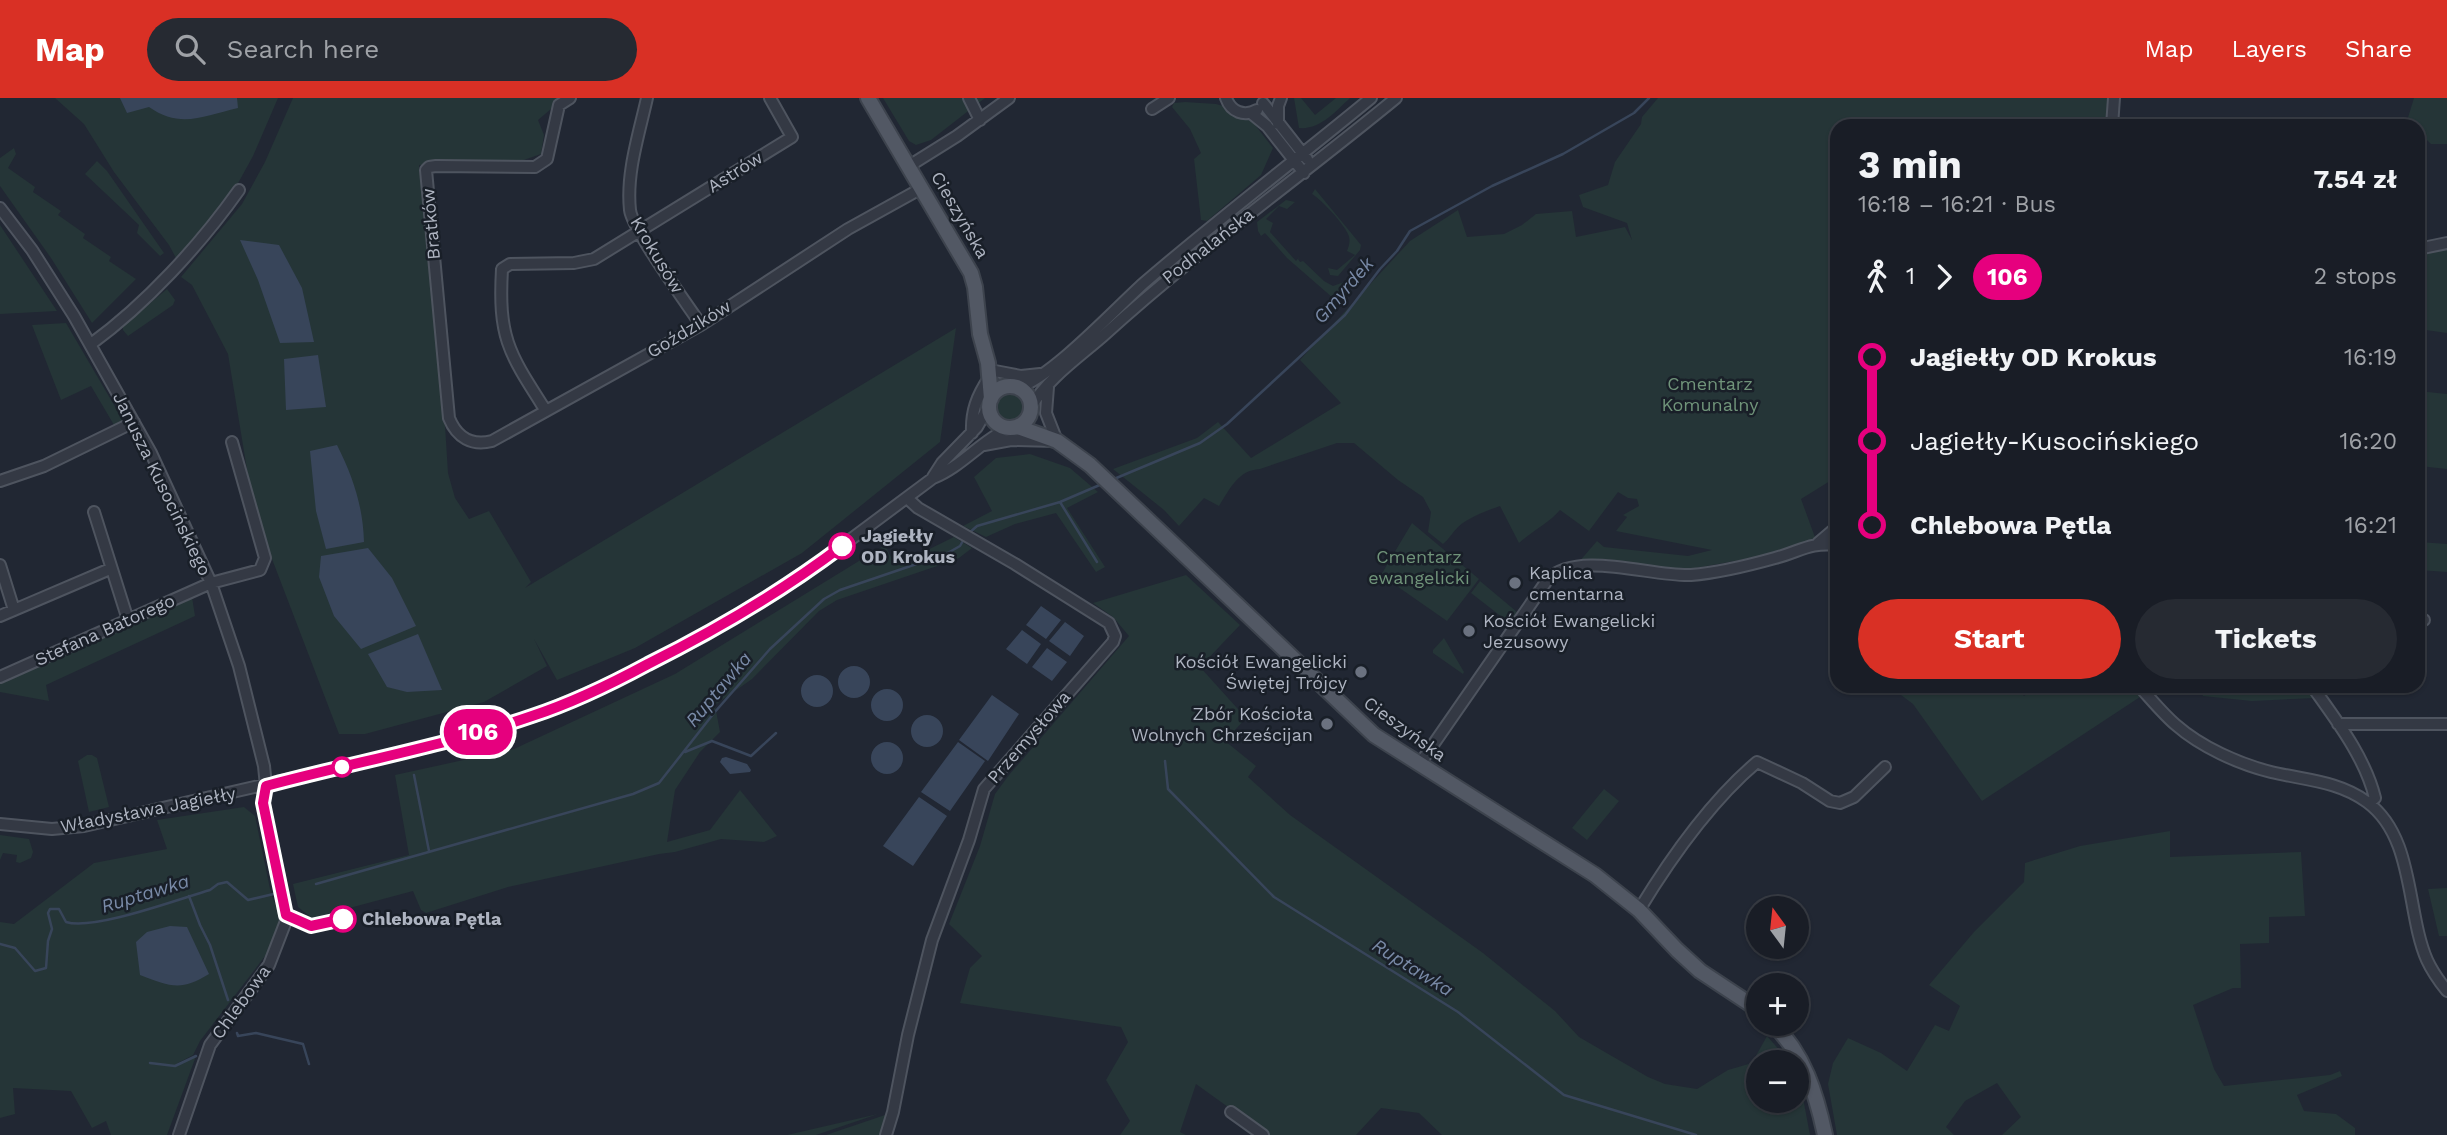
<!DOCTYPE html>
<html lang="en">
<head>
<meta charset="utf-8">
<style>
	:root { --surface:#191d26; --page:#262a32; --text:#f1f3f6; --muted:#9fa2a7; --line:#373b43; --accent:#d93025 }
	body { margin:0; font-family:"Work Sans",sans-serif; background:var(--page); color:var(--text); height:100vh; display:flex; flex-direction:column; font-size:26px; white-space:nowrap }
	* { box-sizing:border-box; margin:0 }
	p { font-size:23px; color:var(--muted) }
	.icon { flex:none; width:38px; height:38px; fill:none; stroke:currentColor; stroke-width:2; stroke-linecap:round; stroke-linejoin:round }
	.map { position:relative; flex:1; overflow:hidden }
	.drawer { position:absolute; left:1830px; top:21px; width:595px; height:574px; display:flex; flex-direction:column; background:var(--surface); border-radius:21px; box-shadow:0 2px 5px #0004,0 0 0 2px var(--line) }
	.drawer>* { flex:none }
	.badge { padding:0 14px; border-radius:23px; font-size:24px; line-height:46px }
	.needle { width:46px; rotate:345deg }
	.controls { position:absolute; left:1746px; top:798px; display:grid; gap:14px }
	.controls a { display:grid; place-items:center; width:63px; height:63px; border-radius:50%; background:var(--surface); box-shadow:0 2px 5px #0004,0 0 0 2px var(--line); font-size:35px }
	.map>.badge { position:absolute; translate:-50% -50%; box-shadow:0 0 0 4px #fff }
	.legs { display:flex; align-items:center; gap:10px; height:77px; padding:0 28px; font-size:23px }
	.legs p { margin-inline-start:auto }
	.headline { display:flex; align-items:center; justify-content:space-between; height:119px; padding:0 28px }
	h1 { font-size:38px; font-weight:700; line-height:52px }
	.cta { display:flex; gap:14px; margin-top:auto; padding:14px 28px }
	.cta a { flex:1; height:80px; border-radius:42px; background:var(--accent); color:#fff; font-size:28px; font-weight:700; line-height:80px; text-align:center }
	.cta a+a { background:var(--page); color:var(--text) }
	ul { padding:0 28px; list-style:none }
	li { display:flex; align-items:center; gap:24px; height:84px; font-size:26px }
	li i { display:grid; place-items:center; width:10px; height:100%; margin:0 9px; background:currentColor }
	li i::after { content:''; width:18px; height:18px; margin:-9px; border:5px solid; border-radius:50%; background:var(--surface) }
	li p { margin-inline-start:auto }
	li:first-child i { background:linear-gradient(#0000 50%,currentColor 0) }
	li:last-child i { background:linear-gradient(currentColor 50%,#0000 0) }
	header { display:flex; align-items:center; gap:42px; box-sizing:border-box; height:98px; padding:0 35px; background:var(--accent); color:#fff }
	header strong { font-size:33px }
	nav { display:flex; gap:38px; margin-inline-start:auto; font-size:24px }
	.search { width:490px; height:63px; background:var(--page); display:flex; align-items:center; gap:18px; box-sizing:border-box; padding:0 24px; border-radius:38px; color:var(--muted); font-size:26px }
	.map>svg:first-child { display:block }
	.green { fill:#253537 }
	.water { fill:#38455a }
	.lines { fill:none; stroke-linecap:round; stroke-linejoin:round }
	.stream { stroke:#38455a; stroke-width:2.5 }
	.minor-casing { stroke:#4e545f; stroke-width:14 }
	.major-casing { stroke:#3d434d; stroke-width:18 }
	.minor { stroke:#343944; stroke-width:10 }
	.major { stroke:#525864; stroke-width:14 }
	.line-1-casing { stroke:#fff; stroke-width:16 }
	.line-1 { stroke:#e6007e; stroke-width:10 }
	.stop-1-dot { fill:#fff; stroke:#e6007e; stroke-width:3.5 }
	.worship-dot { fill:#6b7280; stroke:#191f28; stroke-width:2.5 }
	.labels { text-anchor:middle; stroke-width:5; stroke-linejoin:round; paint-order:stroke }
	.street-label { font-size:18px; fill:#aeb4c1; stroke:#191f28 }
	.park-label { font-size:18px; fill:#70947a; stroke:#191f28 }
	.stop-label { font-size:18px; font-weight:bold; fill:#aeb4c1; stroke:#191f28; text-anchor:start }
	.poi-label { font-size:18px; fill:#aeb4c1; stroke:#191f28; text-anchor:start }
	.water-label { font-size:19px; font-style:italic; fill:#798aa7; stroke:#191f28 }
</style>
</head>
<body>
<header>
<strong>Map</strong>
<div class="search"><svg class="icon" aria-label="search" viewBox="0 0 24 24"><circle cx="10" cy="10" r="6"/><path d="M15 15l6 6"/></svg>Search here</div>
<nav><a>Map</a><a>Layers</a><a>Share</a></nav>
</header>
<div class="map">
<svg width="2447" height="1037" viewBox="0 0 2447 1037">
	<rect width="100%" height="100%" fill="#212733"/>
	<path class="green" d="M55,0H278L253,58L231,98L176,160L169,147L114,74L84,26Z
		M293,0H564L538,22L544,37L541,56L518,64L419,67L441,264L448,375L455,400L469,421L489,413L531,484L525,490L956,230L940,344L802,455L635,550L557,582L534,541L547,568L484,604L365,636H339L254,414L228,256L192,187L181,179L242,106L265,64Z
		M883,0H985L931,42L916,47L909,43Z
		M1294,0H1301L1315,17L1336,0H1350C1336,13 1320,32 1299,30Z
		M1658,0H2118L2116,28H1838L1837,393L1830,383L1801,401L1816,442L1779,455L1679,473L1578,465L1597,443L1604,449L1688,458L1712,452L1616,433L1627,419L1623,417L1639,408L1637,401L1628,400L1618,394L1589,433L1560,412C1549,425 1532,433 1519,445L1500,408C1486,413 1469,419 1458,429C1453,434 1449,441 1443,446L1428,434L1431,414L1423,399L1398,382L1354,345H1337L1260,371C1238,372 1230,391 1219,408L1204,400L1179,428L1164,412L1113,371L1197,340L1218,324L1251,360L1341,305L1300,262L1410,143L1458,112L1467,139L1504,136L1522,127L1536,116L1572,113L1576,139L1625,129L1632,142L1627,125L1583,109L1579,97L1608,87L1615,64L1641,26L1642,19Z
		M2414,0H2447V46H2431L2419,34L2418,28H2412L2407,23Z
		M1185,4L1216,6L1223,8L1235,18L1252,23L1273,50L1261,77L1207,123L1201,122L1194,61L1201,55L1190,31L1172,9L1174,5Z
		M14,50L16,56L8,70L35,89L33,94L61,113L58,117L85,136L83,140L111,159L109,163L136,181L92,225L51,160L0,88V60Z
		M97,63L107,73L164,155L160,158L137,135L139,127L85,76Z
		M1315,91L1361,147L1360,152L1338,178L1330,177L1328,170L1337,172L1355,157L1347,153C1349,148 1351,142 1348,136C1343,125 1322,102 1312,96Z
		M1286,102L1295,104L1287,111L1279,108L1266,121L1273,125L1270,134L1296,163L1300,158L1298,161L1300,164L1303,163L1324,183L1333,188L1344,184L1364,160L1351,180L1333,200L1287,160L1265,135L1261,138L1258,133L1257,124Z
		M0,127L57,213L0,216Z
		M2447,146V235L2419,231L2418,155Z
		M167,191L175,202L173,207L128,238L123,232V228Z
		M66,225L121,319L122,322L114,327L91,288L61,302L32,227Z
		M2418,293L2447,296V371L2419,368Z
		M995 310a15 15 0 1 1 30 0a15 15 0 1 1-30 0Z
		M1030,356L1070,370L1098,394L1067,410L1105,469L1096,474L1056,415L1015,426L986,439L963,428L992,413L974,379L996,360Z
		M1412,425L1479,481L1447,523L1381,477Z
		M954,439L972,450L959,460L946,465L837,502L819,513L752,581L715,607L720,634L700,654L675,692L667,744L710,732L740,692L777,738L764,744L721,741L675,754L659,756L508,789L426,815L421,812L413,793L312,820L298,809L293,786L409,757L395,677L514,651L675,576L885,447L893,463L907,462Z
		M2419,444L2447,446V474L2419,472Z
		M1186,477L1240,527L1200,569L1246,620L1225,643L1256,668L1248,679L1290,717L1483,855L1555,913L1579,939L1648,979L1665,986L1697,991L1728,972L1752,965L1767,938L1782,955L1787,964H1759V1003H1797V985L1803,1000L1810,1037H1442L1419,1015L1381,1010L1356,1037H1250L1253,1027L1196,986L1180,1034L1186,1037H1120L1130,1023L1106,982L1128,944L1121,929L960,905L970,870L982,858L949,826L980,748L995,696L1009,677L1129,538L1113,519L1093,505Z
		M1480,483L1517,514L1511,523H1507L1471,495Z
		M192,499L195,518L46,587L49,603L0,594V586Z
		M1444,540L1464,574L1463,576L1433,555V552Z
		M1889,588H2016L2024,598L2037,588H2131L2140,599L1982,703L1913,606Z
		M2199,588H2305L2313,600L2252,603L2203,598Z
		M87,657H92L97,660L109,709L89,714L78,663Z
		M1604,691L1619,703L1587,742L1572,730Z
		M244,709L255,718L271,796L282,822L272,849L200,943L193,957L176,966L196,958L167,1037H111L106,1023L92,1030L71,993L13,990L15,1016L0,1020V824L14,826L94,765L167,751L157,722Z
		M2170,733V759L2301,754L2305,818L2269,819V845L2240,846L2241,890H2233L2193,907L2214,971L2224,988L2330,977L2340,973L2342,978L2297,997L2304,1013L2336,1016L2355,1030V1037H2002L2021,1019L1997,985L1965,1003L1946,1029L1954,1037H1837L1828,986L1833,965L1848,940L1881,955L1907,973L1935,927L1949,933L1960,908L1929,887L1974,834L2024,784L2025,765L2080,748Z
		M0,737L29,741L33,754L31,760L20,765L16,764L17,757L3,755L0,762Z
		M2447,790V838H2439L2428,791Z
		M878,1016L816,1037H787Z
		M888,1016L881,1037H826Z"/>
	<path class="water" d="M120,0H237L238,10C204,18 180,31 149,9L127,15Z
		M240,142L279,147L302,190L314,244L280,245L258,182Z
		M318,257L326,309L286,312L284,261Z
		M337,347C353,379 363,408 364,444L326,451L316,413L310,353Z
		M368,450L392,480L416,528L361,551L334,518L319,479L321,458Z
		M1041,508L1061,522L1046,541L1026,527Z
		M1065,524L1084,538L1070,558L1049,543Z
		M1022,532L1041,546L1027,566L1006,551Z
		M418,536L442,592L407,594L387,589L368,556Z
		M1047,550L1067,564L1052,583L1032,569Z
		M838 584a16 16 0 1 1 32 0a16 16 0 1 1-32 0Z
		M801 593a16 16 0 1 1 32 0a16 16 0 1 1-32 0Z
		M871 607a16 16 0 1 1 32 0a16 16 0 1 1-32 0Z
		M992,597L1019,616L988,663L959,642Z
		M911 633a16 16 0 1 1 32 0a16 16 0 1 1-32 0Z
		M871 660a16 16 0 1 1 32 0a16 16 0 1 1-32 0Z
		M958,644L985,663L950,713L921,694Z
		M726,659L747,666L751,672L750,674L730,676L720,664L722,660Z
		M919,699L947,718L913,768L883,748Z
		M170,828L187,829L209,876C180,894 170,888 140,877L136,844L147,834Z"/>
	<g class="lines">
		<path class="stream" d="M1114,381L1200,345L1227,326L1345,217L1380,171L1397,153L1410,133L1492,88L1563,56L1634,15L1649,0
			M1060,404L1097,464
			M968,436L977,428L1060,404L1102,386
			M685,654L712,643L751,658L776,635
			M1165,663L1168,691L1274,799L1458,914L1564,997L1696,1037
			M414,677L429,753
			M316,786L633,696L659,685L714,615L770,551L824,501L840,492L946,456L960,448L964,441
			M189,798L200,827L210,847L228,902
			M0,846L15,850L35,873L46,870L48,843L52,831L48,815L50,811H59L66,824C93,833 179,801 210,792L218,786L227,784L248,802L278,795
			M237,935L238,938L256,935L303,946L309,966
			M150,965L175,968L196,958"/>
		<g class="minor-casing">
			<path id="minor" d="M570,0L559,7L547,61L535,69L436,68L429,69L426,72L449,320C457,340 472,348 492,343L701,227L848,131L922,90
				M647,0C639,36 626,75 630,112C632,131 687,206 701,227
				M969,0L980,22
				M1226,0C1231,14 1244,19 1257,12
				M1263,5L1307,61
				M1152,11L1169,0
				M1251,15L1267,28L1304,75
				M1278,26V8L1281,0
				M2112,28L2114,0
				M909,68L957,38L1009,0
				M0,110L32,152L74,218L151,355L211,485L239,568L264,668L266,688L263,705L281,789L286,823L269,867L210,947L179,1037
				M2418,151L2447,145
				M91,246C146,206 200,147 239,92
				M995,273L1021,278L1040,276
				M1018,290C1054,277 1113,213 1144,185C1218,121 1296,62 1371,0
				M1031,309C1047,281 1079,259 1103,238C1196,153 1299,80 1396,0
				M546,313C509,255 498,241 502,171L510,166L574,165L594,161L792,39L770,0
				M972,335C971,313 977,298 989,280
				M984,347L1011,342L1057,343L1046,315L1048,289
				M933,379L942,365L977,329L989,308
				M0,383L44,368L134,324
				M94,414L128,522
				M1818,445L1838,428
				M0,467L14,512
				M0,518L110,471
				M2418,522H2424
				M0,579L211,485L260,472L265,460L232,344
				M2139,588C2151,601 2163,616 2176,627C2201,649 2239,666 2271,674C2304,682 2339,683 2367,704C2415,739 2406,814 2427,862C2432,873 2439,883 2447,893
				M2312,588C2336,622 2365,659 2375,700L2369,705
				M2338,626H2447
				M1419,667L1548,481C1579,452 1652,479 1691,477C1716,475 1750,467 1775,460C1802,453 1808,444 1838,447
				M0,726L52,731L84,728L416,652L534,618L609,586L704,538L803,477L933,380C961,369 980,344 1007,331
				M1639,812C1670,761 1711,703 1757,664L1802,685L1830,703L1840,705L1854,699L1885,669
				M1231,1014L1263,1037
				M886,1037L893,1014L908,937L932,842L969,742L984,691L1113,544L1115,538L1109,525L1015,466L918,410L907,400"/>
		</g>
		<g class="major-casing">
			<path id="major" d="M868,0L971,175L975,189L980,236L988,265L991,301
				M989 309a21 21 0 1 1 42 0a21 21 0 1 1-42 0Z
				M1018,329L1057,343L1090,367L1374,637L1595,777L1639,812L1677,852L1700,873L1759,912
				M1773,926C1804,956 1816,995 1825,1037"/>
		</g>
		<use href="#minor" class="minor"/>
		<use href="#major" class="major"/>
	</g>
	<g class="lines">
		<g class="line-1-casing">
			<path id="line-1" d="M343,821L311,828L286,817L263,705L266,688C355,664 445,648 532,618C572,605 611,586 648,566C716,532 781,494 842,448"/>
		</g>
		<use href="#line-1" class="line-1"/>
	</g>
	<g class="stop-1-dot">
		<circle cx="842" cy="448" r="12"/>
		<circle cx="342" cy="669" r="9"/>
		<circle cx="343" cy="821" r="12"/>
	</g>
	<g class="worship-dot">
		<circle cx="1515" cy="485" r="7"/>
		<circle cx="1469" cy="533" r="7"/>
		<circle cx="1361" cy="574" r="7"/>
		<circle cx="1327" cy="626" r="7"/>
	</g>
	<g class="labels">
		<g class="street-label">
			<text transform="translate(735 74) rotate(-32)" y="6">Astrów</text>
			<text transform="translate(960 117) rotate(60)" y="6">Cieszyńska</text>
			<text transform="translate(431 126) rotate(-95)" y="6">Bratków</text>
			<text transform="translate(1208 148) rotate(-38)" y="6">Podhalańska</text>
			<text transform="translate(657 157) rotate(59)" y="6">Krokusów</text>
			<text transform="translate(689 231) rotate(-31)" y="6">Goździków</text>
			<text transform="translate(162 386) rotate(64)" y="6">Janusza Kusocińskiego</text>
			<text transform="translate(105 532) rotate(-24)" y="6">Stefana Batorego</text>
			<text transform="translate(1405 631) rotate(36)" y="6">Cieszyńska</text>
			<text transform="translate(1029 639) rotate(-49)" y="6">Przemysłowa</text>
			<text transform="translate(148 712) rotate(-11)" y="6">Władysława Jagiełły</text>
			<text transform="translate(241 904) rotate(-54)" y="6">Chlebowa</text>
		</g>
		<g class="park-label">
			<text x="1710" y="292">Cmentarz<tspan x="1710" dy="21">Komunalny</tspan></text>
			<text x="1419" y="465">Cmentarz<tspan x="1419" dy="21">ewangelicki</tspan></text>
		</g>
		<g class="stop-label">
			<text x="861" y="444">Jagiełły<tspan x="861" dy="21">OD Krokus</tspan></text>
			<text x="362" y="827">Chlebowa Pętla</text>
		</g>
		<g class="poi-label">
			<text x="1529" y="481">Kaplica<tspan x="1529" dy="21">cmentarna</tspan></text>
			<text x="1483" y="529">Kościół Ewangelicki<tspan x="1483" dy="21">Jezusowy</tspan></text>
			<text x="1347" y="570" text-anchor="end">Kościół Ewangelicki<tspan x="1347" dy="21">Świętej Trójcy</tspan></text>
			<text x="1313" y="622" text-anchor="end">Zbór Kościoła<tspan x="1313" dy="21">Wolnych Chrześcijan</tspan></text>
		</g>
		<g class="water-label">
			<text transform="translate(1343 192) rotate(-49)" y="7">Gmyrdek</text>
			<text transform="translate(718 591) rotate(-50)" y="7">Ruptawka</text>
			<text transform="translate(145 795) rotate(-17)" y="7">Ruptawka</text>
			<text transform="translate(1413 869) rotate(32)" y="7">Ruptawka</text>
		</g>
	</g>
</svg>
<div class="controls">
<a><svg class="needle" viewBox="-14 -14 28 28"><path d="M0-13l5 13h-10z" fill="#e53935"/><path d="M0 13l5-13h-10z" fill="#9fa2a7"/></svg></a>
<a>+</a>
<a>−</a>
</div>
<b class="badge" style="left:478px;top:634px;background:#e6007e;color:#fff">106</b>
<section class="drawer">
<div class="headline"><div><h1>3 min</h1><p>16:18 – 16:21 · Bus</p></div><b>7.54 zł</b></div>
<div class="legs"><svg class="icon" aria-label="walk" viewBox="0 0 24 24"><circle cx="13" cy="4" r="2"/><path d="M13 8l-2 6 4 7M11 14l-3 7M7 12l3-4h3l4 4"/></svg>1<svg class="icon" aria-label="forward" viewBox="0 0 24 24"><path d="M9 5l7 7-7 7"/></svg><b class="badge" style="background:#e6007e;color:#fff">106</b><p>2 stops</p></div>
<ul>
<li><i style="color:#e6007e"></i><b>Jagiełły OD Krokus</b><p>16:19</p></li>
<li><i style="color:#e6007e"></i><span>Jagiełły-Kusocińskiego</span><p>16:20</p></li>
<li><i style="color:#e6007e"></i><b>Chlebowa Pętla</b><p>16:21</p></li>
</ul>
<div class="cta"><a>Start</a><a>Tickets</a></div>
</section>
</div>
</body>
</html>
